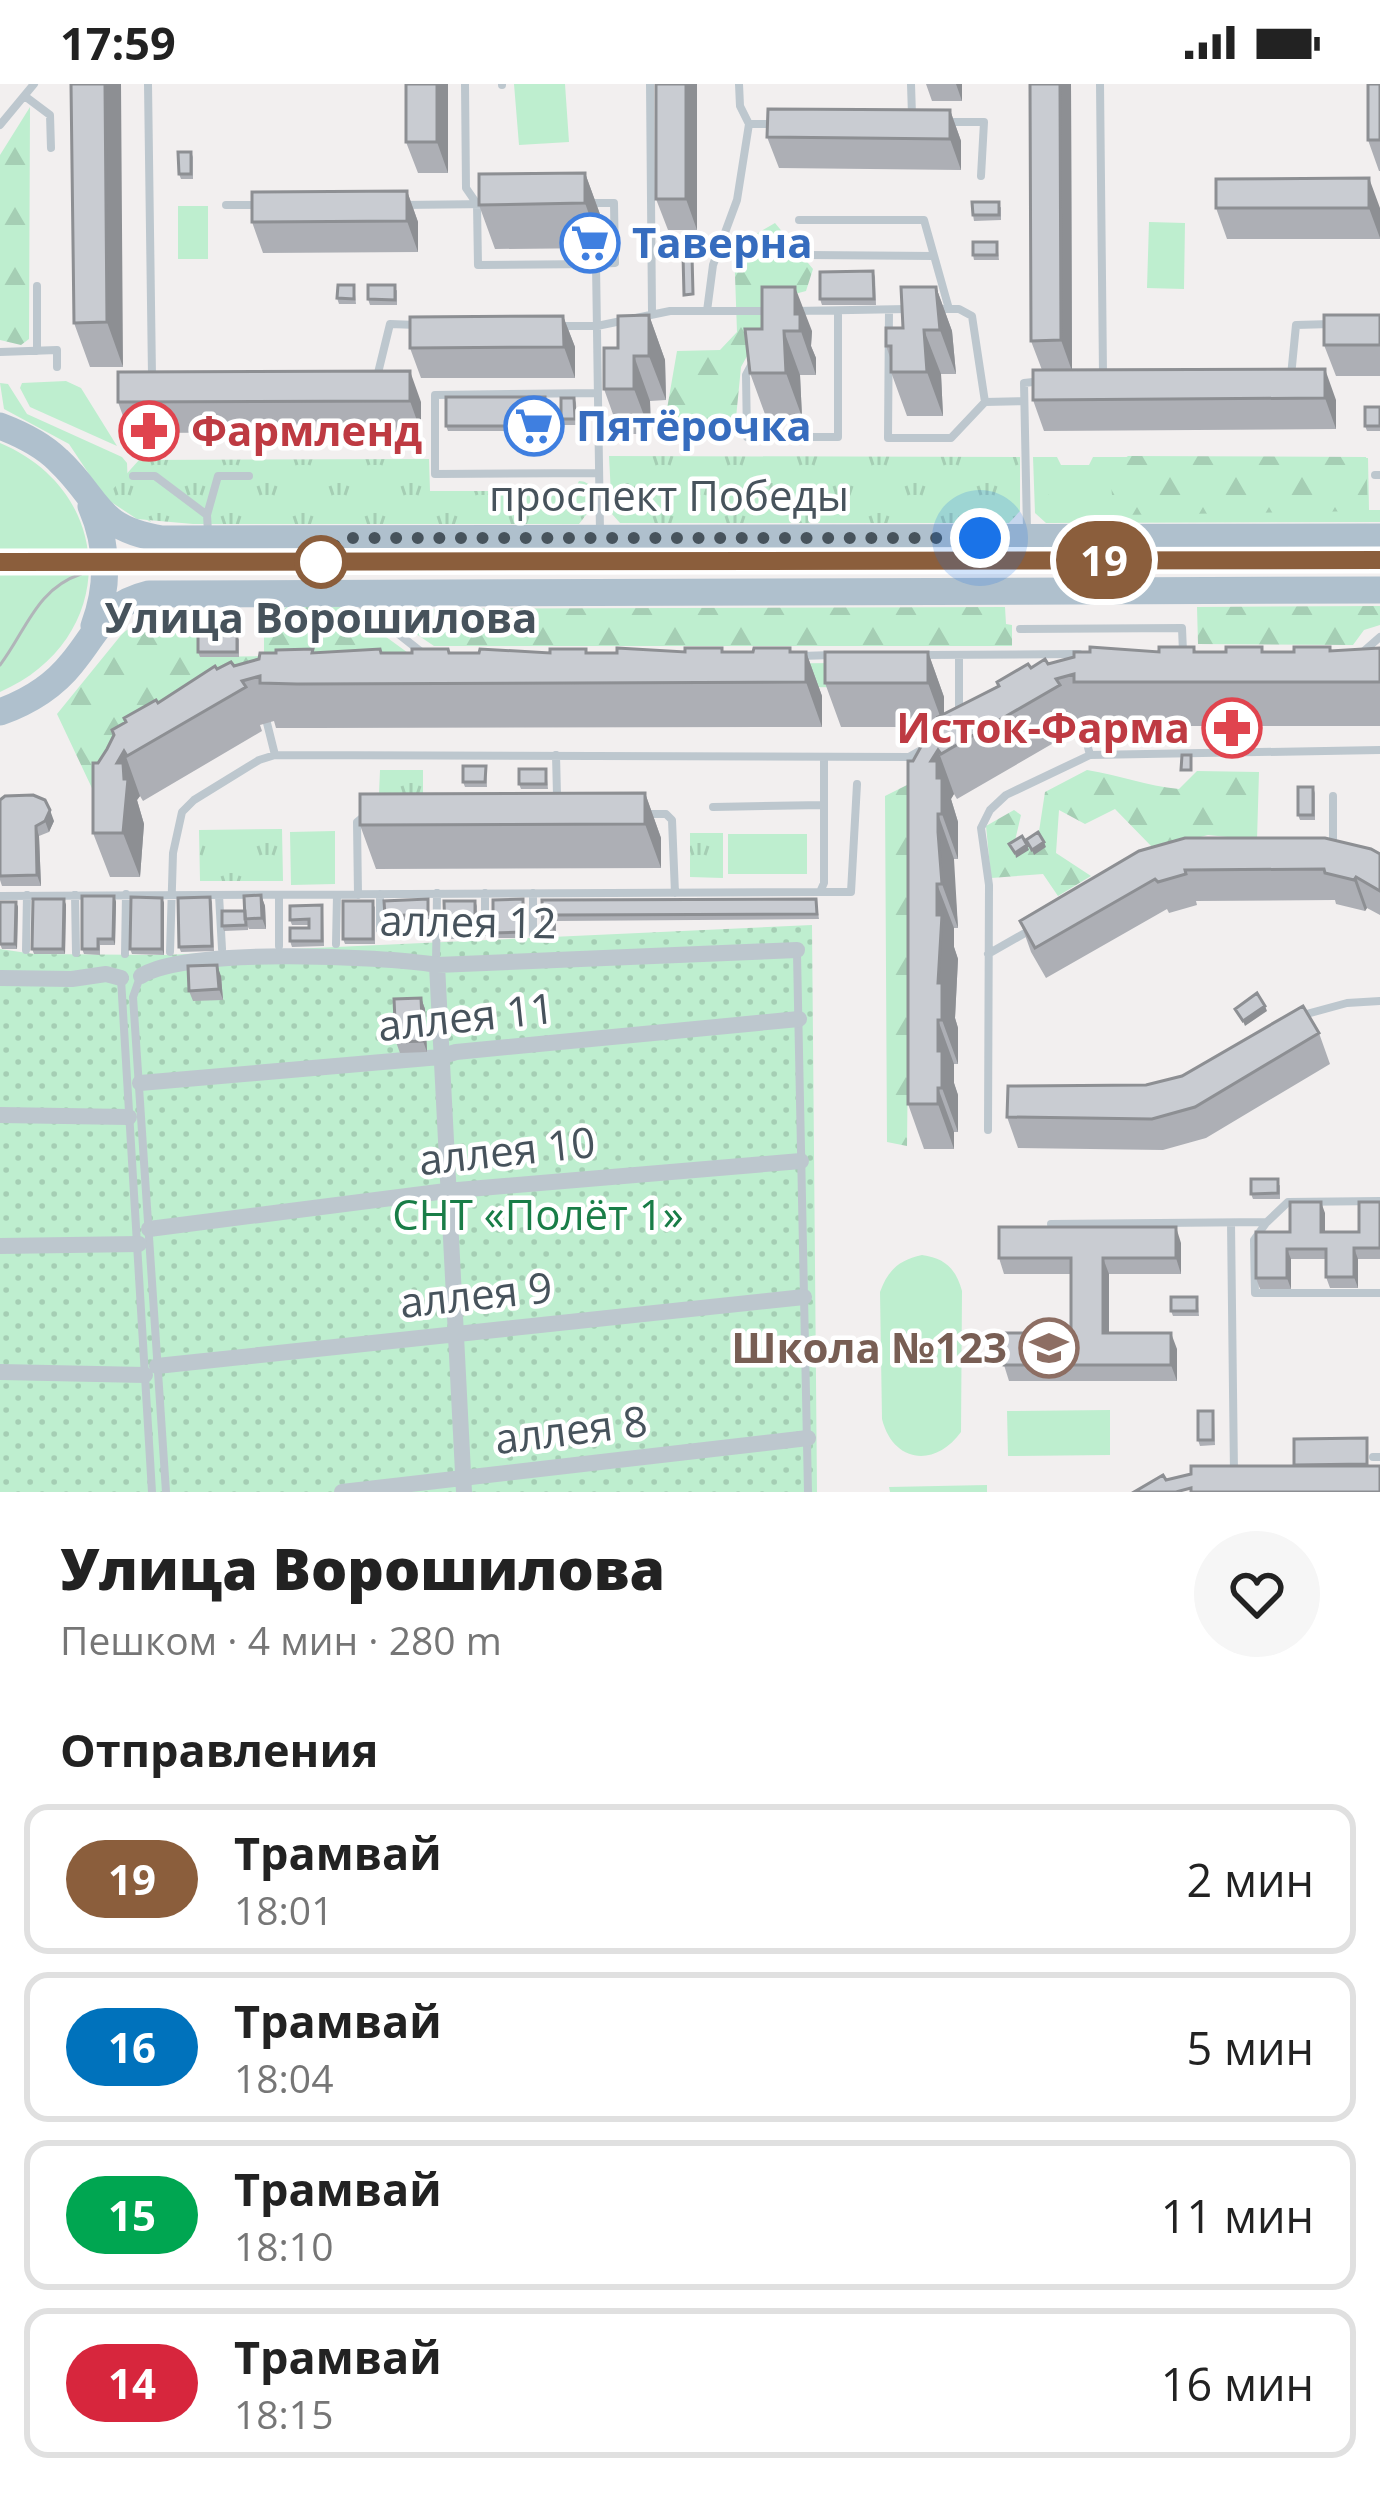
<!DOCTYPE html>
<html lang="ru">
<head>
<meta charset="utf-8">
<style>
	:root { --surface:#fff; --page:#f6f6f6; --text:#222; --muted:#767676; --line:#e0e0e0 }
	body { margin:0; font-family:"Open Sans",sans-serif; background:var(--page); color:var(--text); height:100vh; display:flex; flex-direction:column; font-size:45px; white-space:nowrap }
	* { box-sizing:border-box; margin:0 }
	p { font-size:39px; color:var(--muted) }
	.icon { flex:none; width:66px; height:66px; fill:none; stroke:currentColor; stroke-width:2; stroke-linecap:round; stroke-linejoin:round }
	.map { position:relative; height:1408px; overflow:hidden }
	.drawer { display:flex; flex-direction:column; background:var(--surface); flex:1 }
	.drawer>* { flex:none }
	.badge { padding:0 24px; border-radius:39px; font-size:42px; line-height:78px }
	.you { position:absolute; width:60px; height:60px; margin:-30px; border:9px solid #fff; border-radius:50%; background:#1a73e8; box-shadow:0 0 0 18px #1a73e833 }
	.map>.badge { position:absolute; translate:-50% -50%; box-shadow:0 0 0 6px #fff }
	h2 { padding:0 60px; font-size:45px; line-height:108px }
	.round { display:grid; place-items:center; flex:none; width:126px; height:126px; border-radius:63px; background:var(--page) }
	.summary { display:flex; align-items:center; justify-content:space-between; height:204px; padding:0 60px }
	h1 { font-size:57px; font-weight:800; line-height:90px }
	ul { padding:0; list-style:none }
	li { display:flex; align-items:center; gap:36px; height:150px; margin:0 24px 18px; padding:0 36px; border:6px solid var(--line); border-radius:24px }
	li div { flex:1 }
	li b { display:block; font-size:45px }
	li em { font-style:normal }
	li .badge { min-width:132px; font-weight:700; text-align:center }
	.status { display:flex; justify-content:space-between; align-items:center; height:84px; padding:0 60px; background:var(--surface); direction:ltr }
	.status svg { height:33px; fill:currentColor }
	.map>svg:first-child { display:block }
	.grass { fill:#beeecf }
	.forest { fill:url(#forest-firs) }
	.park { fill:url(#park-tufts) }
	.garden { fill:url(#garden-dots) }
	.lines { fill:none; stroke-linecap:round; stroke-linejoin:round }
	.service { stroke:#bdc7ce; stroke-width:8 }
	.minor { stroke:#bdc7ce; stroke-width:16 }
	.primary { stroke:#afc0cd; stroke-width:27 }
	.tram { stroke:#b1b5b9; stroke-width:3 }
	.wall { fill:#adafb5 }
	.shaded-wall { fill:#8d8f93 }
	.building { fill:#c9ccd2; stroke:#8d8f93; stroke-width:3 }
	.line-casing { stroke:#fff; stroke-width:27 }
	.line { stroke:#8b5e3c; stroke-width:18 }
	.walk { stroke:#47535c; stroke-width:12; stroke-dasharray:0 21.6 }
	.stop-dot { fill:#fff; stroke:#8b5e3c; stroke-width:6 }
	.labels { text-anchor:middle; stroke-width:9; stroke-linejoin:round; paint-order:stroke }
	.shop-label { font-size:42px; font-weight:bold; fill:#366cbe; stroke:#fff; text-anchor:start }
	.health-label { font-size:42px; font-weight:bold; fill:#be3a42; stroke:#fff; text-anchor:start }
	.street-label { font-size:42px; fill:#47535c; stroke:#fff }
	.stop-label { font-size:42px; font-weight:bold; fill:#47535c; stroke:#fff }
	.park-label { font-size:42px; fill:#197d47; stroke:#fff }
	.education-label { font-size:42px; font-weight:bold; fill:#785e54; stroke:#fff; text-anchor:end }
</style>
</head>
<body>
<div class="status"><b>17:59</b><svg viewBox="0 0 49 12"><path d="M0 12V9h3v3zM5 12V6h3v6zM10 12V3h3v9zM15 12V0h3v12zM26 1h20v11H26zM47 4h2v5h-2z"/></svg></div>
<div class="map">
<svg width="1380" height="1408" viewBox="0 0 1380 1408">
	<defs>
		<pattern id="forest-firs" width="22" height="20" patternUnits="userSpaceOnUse" patternTransform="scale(3)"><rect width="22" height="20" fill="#beeecf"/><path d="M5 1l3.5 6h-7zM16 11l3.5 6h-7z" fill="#a5ceb4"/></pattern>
		<pattern id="park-tufts" width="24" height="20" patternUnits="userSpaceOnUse" patternTransform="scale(3)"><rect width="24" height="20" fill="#beeecf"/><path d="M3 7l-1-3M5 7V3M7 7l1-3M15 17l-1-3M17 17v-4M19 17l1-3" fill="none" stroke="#a5ceb4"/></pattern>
		<pattern id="garden-dots" width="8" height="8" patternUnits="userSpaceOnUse" patternTransform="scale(3)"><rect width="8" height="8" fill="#beeecf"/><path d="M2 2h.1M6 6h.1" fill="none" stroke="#a5ceb4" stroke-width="1.8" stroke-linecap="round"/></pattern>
	</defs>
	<rect width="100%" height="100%" fill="#f2efef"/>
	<path class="grass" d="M514,0H565L569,58L519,61Z
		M178,122H208V175H178Z
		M1149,138L1185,139L1184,205L1147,204Z
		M66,297L81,304L117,362L30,323L20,304L22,299Z
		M0,299L8,300L27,330L122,373L127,379L128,404L151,438L105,414L69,360L4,325Z
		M0,359C119,409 118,557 0,608Z
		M1033,373H1057L1061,381H1089L1093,373H1296L1300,381H1327L1332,373L1368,374L1369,426H1380V438L1046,439L1035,429Z
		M335,747V800L291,801L290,748Z
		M728,750H807V790H728Z
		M922,1171C945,1174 956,1185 962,1207L961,1348C935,1384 893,1379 882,1335L880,1208C888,1186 899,1176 922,1171Z
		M1110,1326V1371L1008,1372L1007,1327Z
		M987,1401V1408H890L889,1403Z"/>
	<path class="forest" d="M30,23L29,255L21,261L0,256V71Z
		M775,139L813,185L806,207L787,212L767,236L741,283L735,344L663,348L677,267L720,266L737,248L734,163Z
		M1128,372L1366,373L1368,427L1121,431C1109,415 1110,401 1115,381Z
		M1077,387L1082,398L1073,414L1056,419L1048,412L1049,395Z
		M13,391L25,410L9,426L0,425V393Z
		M1380,522V541L1364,546L1353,561L1198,560L1197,523Z
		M286,523H345L426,582L847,579V603L262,608L99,719L57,630L122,550C145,530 170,532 199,532L200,573L264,572V532L279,531Z
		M1005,523L1006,540L1012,541V562H434L379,525Z
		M1087,686C1120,691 1146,702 1179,705L1197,687L1259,688L1257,756L1208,751L1154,765L1115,725L1085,740L1059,726L1056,769L1091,792L1058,812L1043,790L991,794L986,742L1014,726L1021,731L1014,761L1038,754L1045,708Z
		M911,699L907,1062L887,1058L885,712Z"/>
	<path class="park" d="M609,372L1020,373V427L1009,439H620L612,430Z
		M429,375L430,407H574L579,397C591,397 594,408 596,418L579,440H193L137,435L105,414L139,376Z
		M380,686H423V710H379Z
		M282,745L283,797H200L199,746Z
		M690,749H723V794L690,793Z"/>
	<path class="garden" d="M812,841L817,1408H0V865L34,870L164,871Z"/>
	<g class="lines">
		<path class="service" d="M148,0L152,292
			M465,0L466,104L477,120L478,181L596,180
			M650,0L652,229
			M911,0L912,31
			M1100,0L1103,290
			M502,1V0
			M26,13L50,31L51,64
			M948,38H984L981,92
			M749,40H777
			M0,41L34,0
			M588,119H614L615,179L596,180L600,448
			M226,121H261
			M402,121L489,120
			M799,136H924L949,225
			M809,171L933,172
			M37,202V267
			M934,225H959L972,232L985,318L1024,317
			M889,226L888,354H951L985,318
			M707,227L713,181L737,116L749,40L740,22L739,0
			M796,227L907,225
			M558,242H597L670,227H769
			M0,268L57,266V283
			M754,276L746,291L747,353H838V227
			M1291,292L1296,241L1331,240
			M377,293L390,240L417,241
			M598,309L435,311V390L599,389
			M1375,391H1380
			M133,392H155L207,431
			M1027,446L1024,299L1042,297
			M208,448L207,431L218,392H249
			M357,517L425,571
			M1020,545L1182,544L1183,568
			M1364,567L1380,553
			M920,571L1079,570
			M800,572L833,571
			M959,630V571
			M1081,637L1090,671
			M267,639L275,671
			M556,671L557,711
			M1333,712V764
			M713,723L824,721
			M647,730H666L672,736L675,809
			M820,808H851L857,700
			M485,809V848
			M533,809V850
			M380,810V846L391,851
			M75,811L76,869
			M219,811L222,865
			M358,811L357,738L363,733
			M0,812L820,808L824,799V673
			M336,860L337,811
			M279,862V812
			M26,866L27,811
			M170,868L173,769L182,728L194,716L259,676L275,671L909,673L923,665
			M125,870L126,810
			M797,870L808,1408
			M988,870L1032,845
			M436,880L437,809
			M140,893L133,913L166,1408
			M121,895L152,1408
			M1299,932L1347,919L1380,917
			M988,1046L989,801L981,744L990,726L1006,711L1090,671L1380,666
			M1231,1139L1234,1390
			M1266,1139L1254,1156L1255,1209H1380
			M1051,1140L1267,1138L1288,1118L1380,1117
			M1373,1373H1380"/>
		<path class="minor" d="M437,881L464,1408
			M141,892C186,863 380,872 437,881L797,866
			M0,894L72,895L106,890L121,894
			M140,999L440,973L456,968L799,935
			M0,1031L129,1033
			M149,1145L446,1107L801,1077
			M0,1162L139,1160
			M157,1282L804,1213
			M0,1288L145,1291
			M342,1408L808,1354"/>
		<path class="primary" d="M0,342C21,350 42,360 58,376C101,416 94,444 162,455L1380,453
			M91,422C108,461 109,502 94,542
			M0,628C28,618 53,603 72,579C99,547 103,521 149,510L1380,506"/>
		<path class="tram" d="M0,487L1380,485
			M0,581C26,547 36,505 81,490"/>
	</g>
	<path class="wall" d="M71,0L123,283H90L74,239Z
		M406,0H448V89H418L406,58Z
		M697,0V146H668L656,115Z
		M926,0H962V17H932Z
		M1030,0H1071L1072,286L1336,316V345L1044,347L1033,316L1042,286L1031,257Z
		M1380,0V87H1379L1368,56Z
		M950,26L961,57V86L779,84L767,53Z
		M191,68L193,73V95H181L179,90Z
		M585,89L601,133V164L495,165L479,121Z
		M407,107L418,138V168L263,169L252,138Z
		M1001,123V136L974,137L973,131Z
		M1216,124H1380V155H1227Z
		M997,158L999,176H974L973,171Z
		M873,187L875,193L876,221H822L820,215Z
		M354,201L356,220H339L337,214Z
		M936,203L952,247L956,290H941L943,332H907L891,288V276L886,262Z
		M397,206V221H370L368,215Z
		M649,231L665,276L666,316L650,317L651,350H620L604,305L618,264Z
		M1380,231V292H1336L1324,261Z
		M563,232L575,263V294H421L410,264Z
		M745,245L812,247L811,262L816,274V291H800L802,333H766L750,289Z
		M545,313L547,318V347H448L446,342Z
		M574,314L576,319L577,341H563L561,335Z
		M118,318H421V348L129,349Z
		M1380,323V347H1367L1365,342Z
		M239,555V573H200L198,568Z
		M1194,563L1196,568H1226L1262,563L1263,568L1331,567L1380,564V642H1090L1088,635L1073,639L1076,646L957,715L954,710L951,715L958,738V775H954V793L958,844H954V863L958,875L955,934L958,944V980H954V999L958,1011V1048H954V1065H924L908,1020L928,643H841L825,599L928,568L944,613V630L1031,584Z
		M380,565L382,569H412L448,565L450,569L806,568L822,612V643L313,644H276L274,637L260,641L262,647L143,717L140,712L137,716L144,740L140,793H110L93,749L98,679L158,619L217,585L314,569Z
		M486,682L487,703H465L463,698Z
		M546,685L548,705H521L519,700Z
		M1313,703L1315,709V736H1300L1298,731Z
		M645,709L661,754V784L376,785L360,741Z
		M0,716L54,737L49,748L39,752L41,802H2L0,796Z
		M1139,767L1380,770V831L1367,824L1365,827L1336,820L1335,816L1196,817L1197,821L1169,829L1167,825L1046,894L1031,868L1020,837Z
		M261,811L265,822L266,845H249L248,843V846L224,847L222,842L245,827Z
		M114,812L116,818L115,861H100V871L84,870L82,865Z
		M210,813L212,818L214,867L181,868L179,863Z
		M162,814L164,819V871L132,870L130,865Z
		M64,815L66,821L65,870H34L32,865Z
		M428,815L430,835L387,837L385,832Z
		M523,815L525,821V854H495L493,849Z
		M816,815L819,835L556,837V853H545L543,848L542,816Z
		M475,817L477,822V854L447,855L445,849Z
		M16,818L18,823L17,865H2L0,860Z
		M322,821L323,827L324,862L292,863L290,857L309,844V841H292L290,836Z
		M375,822V860H345L343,855Z
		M221,892L223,916L193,917L189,907Z
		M421,914L425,925L427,968L400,969L396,958Z
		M1319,949L1330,980L1206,1054L1163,1066L1018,1064L1007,1033L1182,992Z
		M1280,1101V1115H1253L1251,1110Z
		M1380,1118V1175H1358V1204H1330L1326,1193V1175H1291V1205H1260L1256,1194L1290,1148L1325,1129V1148H1359Z
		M1181,1159V1190H1109V1249L1177,1265V1297H1009L1004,1281L1071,1249V1190H1004L999,1174Z
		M1197,1213L1199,1232H1173L1171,1227Z
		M1214,1332L1215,1361L1200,1362L1198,1356Z"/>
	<path class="shaded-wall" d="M105,0H121L123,283L107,238Z
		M437,0H448V89L437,58Z
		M686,0H697V146L686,115Z
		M956,0H962V17Z
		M1060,0H1071L1072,287L1061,256Z
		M950,26L961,57V86L950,55Z
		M585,89L601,133V164L585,119Z
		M1369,94L1380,124V154L1369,124Z
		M407,107L418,138V168L407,137Z
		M795,203L812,247L811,262L816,274V291L795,230Z
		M936,203L952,247L956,290L940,246Z
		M649,231L665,276L666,316L649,272Z
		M563,232L575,263V294L564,263Z
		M924,246L941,290L943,332L927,288Z
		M784,247L800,291L802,333L786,289Z
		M634,272L650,317L651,350L634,305Z
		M1325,285L1336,316V345L1325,314Z
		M410,287L421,318V348L410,317Z
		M806,568L822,612V643L806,598Z
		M928,568L944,613V643L928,599Z
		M938,666L954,710L951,715L958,738V775L942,730L931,677Z
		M124,667L140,712L137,716L144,740L140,793L123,749L117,679Z
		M645,709L661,754V784L645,740Z
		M50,726L54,737L49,748L45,737Z
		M938,730L954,775L958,844L942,800Z
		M36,742L39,752L41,802L37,791Z
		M1044,758L1046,763L1034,771L1032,766Z
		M1027,761L1029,766L1016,774L1015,769Z
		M1356,793L1367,824L1365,827L1354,796Z
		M937,800L954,844V863L958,875L955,934L958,944V980L942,936L938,899Z
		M261,811L265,822L266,845L262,834Z
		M114,812L116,818L115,861L113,855Z
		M162,814L164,819V871L162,865Z
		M64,815L66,821L65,870L63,865Z
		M16,818L18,823L17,865L15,860Z
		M217,881L221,892L223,916L219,905Z
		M421,914L425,925L427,968L423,957Z
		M1265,922L1267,927L1245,942L1243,937Z
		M938,936L954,980V999L958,1011V1048L942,1004L938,967Z
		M938,1004L954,1048V1065L938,1020Z
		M1321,1118L1325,1129V1159L1321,1148Z
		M1176,1143L1181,1159V1190L1176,1174Z
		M1354,1164L1358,1175V1204L1354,1193Z
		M1287,1165L1291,1175V1205L1287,1194Z
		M1103,1174L1109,1190V1265L1103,1249Z
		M1171,1249L1177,1265V1297L1171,1281Z"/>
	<path class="building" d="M71,0H105L107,238L74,239Z
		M406,0H437V58H406Z
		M656,0H686V115H656Z
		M1030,0H1060L1061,256L1031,257Z
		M1368,0H1380V56H1368Z
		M768,25L950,26V55L767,53Z
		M178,68H191V90H179Z
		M585,89V119L479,121V90Z
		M1369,94V124H1216V95Z
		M407,107V137L252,138V108Z
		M972,118H999V131H973Z
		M973,158H997V171H973Z
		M683,171H692L693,210L684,211Z
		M873,187L874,215H820V188Z
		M338,201H354V215L337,214Z
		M368,201H395V216L368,215Z
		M762,203H795V230H800V247H784L786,289H750L745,245H762Z
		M901,203H936L940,246H924L927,288H891V262H886V244H903Z
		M649,231V272H634V305H604V264H618V232Z
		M1324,231H1380V261H1324Z
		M563,232L564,263L410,264V233Z
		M1325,285V314L1033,316V286Z
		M410,287V317L118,318V288Z
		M446,313H545V342H446Z
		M561,314H574L575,335H561Z
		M1365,323H1380V342H1365Z
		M237,550V568H198V551Z
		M1090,563L1159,568V563H1194V568H1226V563H1262V568H1294V563H1330V567L1380,564V598H1074V590L1056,595L1060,601L941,670L938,666L931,677H937V694H942V730H938V748L942,800H937V831H942L938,899H942V936H938V967H942V1004H938V1020H908V677H913L929,648L926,644L940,636L938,633L999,602L997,598L1028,580L1031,584L1045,575L1048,580L1074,573V568H1090Z
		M617,564L685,568V564H722V568H753L754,564H790V568H806V598L297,600L260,599V592L242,597L246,603L127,672L124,667L117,679H123L124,695H128L123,749H93V679H98L107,665L114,651L112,646L126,638L124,634L156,616L158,619L215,582L217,585L231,578L234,582L259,575L260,569H276V566L313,565L312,569L380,565L381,569H412V565H448L449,569H479L480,565L550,569V565H586V569H617Z
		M825,568H928V599H825Z
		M1182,671H1191V686H1181Z
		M463,682H486L485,698H463Z
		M519,685H546V700H519Z
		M1298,703H1313V731H1298Z
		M645,709V740L360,741V710Z
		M33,711L45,716L50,726L45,737L36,742L37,791L0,792V716L5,712Z
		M1038,748L1044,758L1032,766L1026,756Z
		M1022,752L1027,761L1015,769L1009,760Z
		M1185,754H1325L1371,765L1380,770V807L1356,793L1354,796L1325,789L1324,785L1185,786L1186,790L1158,798L1155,795L1035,864L1020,837L1139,767Z
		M261,811L262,834L245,835L244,812Z
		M82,812H114L113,855H98V865H82Z
		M131,813L162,814V865H130Z
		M210,813L212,862L179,863L178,814Z
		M33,815H64L63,865H32Z
		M428,815V830L385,832L384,817Z
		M523,815V848L493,849V816Z
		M816,815L817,830L554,831V847L543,848L542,816Z
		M343,817H373V855H343Z
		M444,817H475V849H445Z
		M0,818H16L15,860H0Z
		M322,821V857H290V844H309V835L290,836V822Z
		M222,827H245L246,841L222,842Z
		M217,881L219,905L189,907L188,882Z
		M1257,909L1265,922L1243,937L1235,925Z
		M421,914L423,957L396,958L394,915Z
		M1303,922L1319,949L1195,1023L1152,1035L1007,1033L1008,1002L1146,1001L1182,992Z
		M1251,1095H1278V1109L1251,1110Z
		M1290,1118H1321V1148H1359V1118H1380V1164H1354V1193H1326V1165H1287V1194H1256V1148H1290Z
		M999,1143H1176V1174H1103V1249H1171V1281H1004V1249H1071V1174H999Z
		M1171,1213H1197V1227H1171Z
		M1198,1327H1213V1356H1198Z
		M1367,1354V1380L1294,1381V1355Z
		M1191,1382H1380V1408H1191V1404L1176,1408H1134L1163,1391L1166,1396L1191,1390Z"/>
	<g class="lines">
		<g class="line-casing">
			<path id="line" d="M0,478L1380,476"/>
		</g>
		<use href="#line" class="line"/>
		<path class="walk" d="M321,478L341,454H980"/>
	</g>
	<defs>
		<g id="supermarket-ring" transform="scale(3)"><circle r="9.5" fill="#fff" stroke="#3f7fe0" stroke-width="1.5"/><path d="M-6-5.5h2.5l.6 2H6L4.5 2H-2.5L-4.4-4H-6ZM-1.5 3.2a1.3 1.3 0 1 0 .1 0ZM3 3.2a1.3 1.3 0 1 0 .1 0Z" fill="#3f7fe0"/></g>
		<g id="pharmacy-ring" transform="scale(3)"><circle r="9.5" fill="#fff" stroke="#e0444e" stroke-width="1.5"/><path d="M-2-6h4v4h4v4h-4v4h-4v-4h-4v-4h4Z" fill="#e0444e"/></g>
		<g id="school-ring" transform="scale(3)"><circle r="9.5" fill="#fff" stroke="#8d6e63" stroke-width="1.5"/><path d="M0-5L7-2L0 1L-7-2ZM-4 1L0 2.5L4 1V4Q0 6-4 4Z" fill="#8d6e63"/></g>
	</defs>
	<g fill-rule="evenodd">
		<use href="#supermarket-ring" x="590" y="159"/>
		<use href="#supermarket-ring" x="534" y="342"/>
		<use href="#pharmacy-ring" x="149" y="347"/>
		<use href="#pharmacy-ring" x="1232" y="644"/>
		<use href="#school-ring" x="1049" y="1264"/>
	</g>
	<circle class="stop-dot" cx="321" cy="478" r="24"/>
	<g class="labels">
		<g class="shop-label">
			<text x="632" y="174">Таверна</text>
			<text x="576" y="357">Пятёрочка</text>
		</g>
		<g class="health-label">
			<text x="191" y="362">Фармленд</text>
			<text x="1190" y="659" text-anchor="end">Исток-Фарма</text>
		</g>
		<g class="street-label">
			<text x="669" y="427">проспект Победы</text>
			<text transform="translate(468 838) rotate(1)" y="15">аллея 12</text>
			<text transform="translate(466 933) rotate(-6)" y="15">аллея 11</text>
			<text transform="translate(507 1067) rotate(-6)" y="15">аллея 10</text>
			<text transform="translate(476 1211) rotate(-6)" y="15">аллея 9</text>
			<text transform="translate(571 1346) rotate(-7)" y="15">аллея 8</text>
		</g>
		<g class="stop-label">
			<text x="321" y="549">Улица Ворошилова</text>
		</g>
		<g class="park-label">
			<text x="538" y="1146">СНТ «Полёт 1»</text>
		</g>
		<g class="education-label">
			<text x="1007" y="1279">Школа №123</text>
		</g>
	</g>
</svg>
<div class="you" style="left:980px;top:454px"></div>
<b class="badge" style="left:1104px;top:476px;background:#8b5e3c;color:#fff">19</b>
</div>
<section class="drawer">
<div class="summary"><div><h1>Улица Ворошилова</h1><p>Пешком · 4 мин · 280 m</p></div><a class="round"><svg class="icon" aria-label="heart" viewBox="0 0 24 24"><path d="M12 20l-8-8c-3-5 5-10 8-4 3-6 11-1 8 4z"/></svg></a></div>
<h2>Отправления</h2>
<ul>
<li><span class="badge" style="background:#8b5e3c;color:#fff">19</span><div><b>Трамвай</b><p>18:01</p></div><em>2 мин</em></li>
<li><span class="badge" style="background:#0072bc;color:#fff">16</span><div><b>Трамвай</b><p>18:04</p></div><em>5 мин</em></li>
<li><span class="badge" style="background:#00a651;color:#fff">15</span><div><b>Трамвай</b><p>18:10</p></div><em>11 мин</em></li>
<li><span class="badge" style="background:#d7263d;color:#fff">14</span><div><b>Трамвай</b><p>18:15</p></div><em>16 мин</em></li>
</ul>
</section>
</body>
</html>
